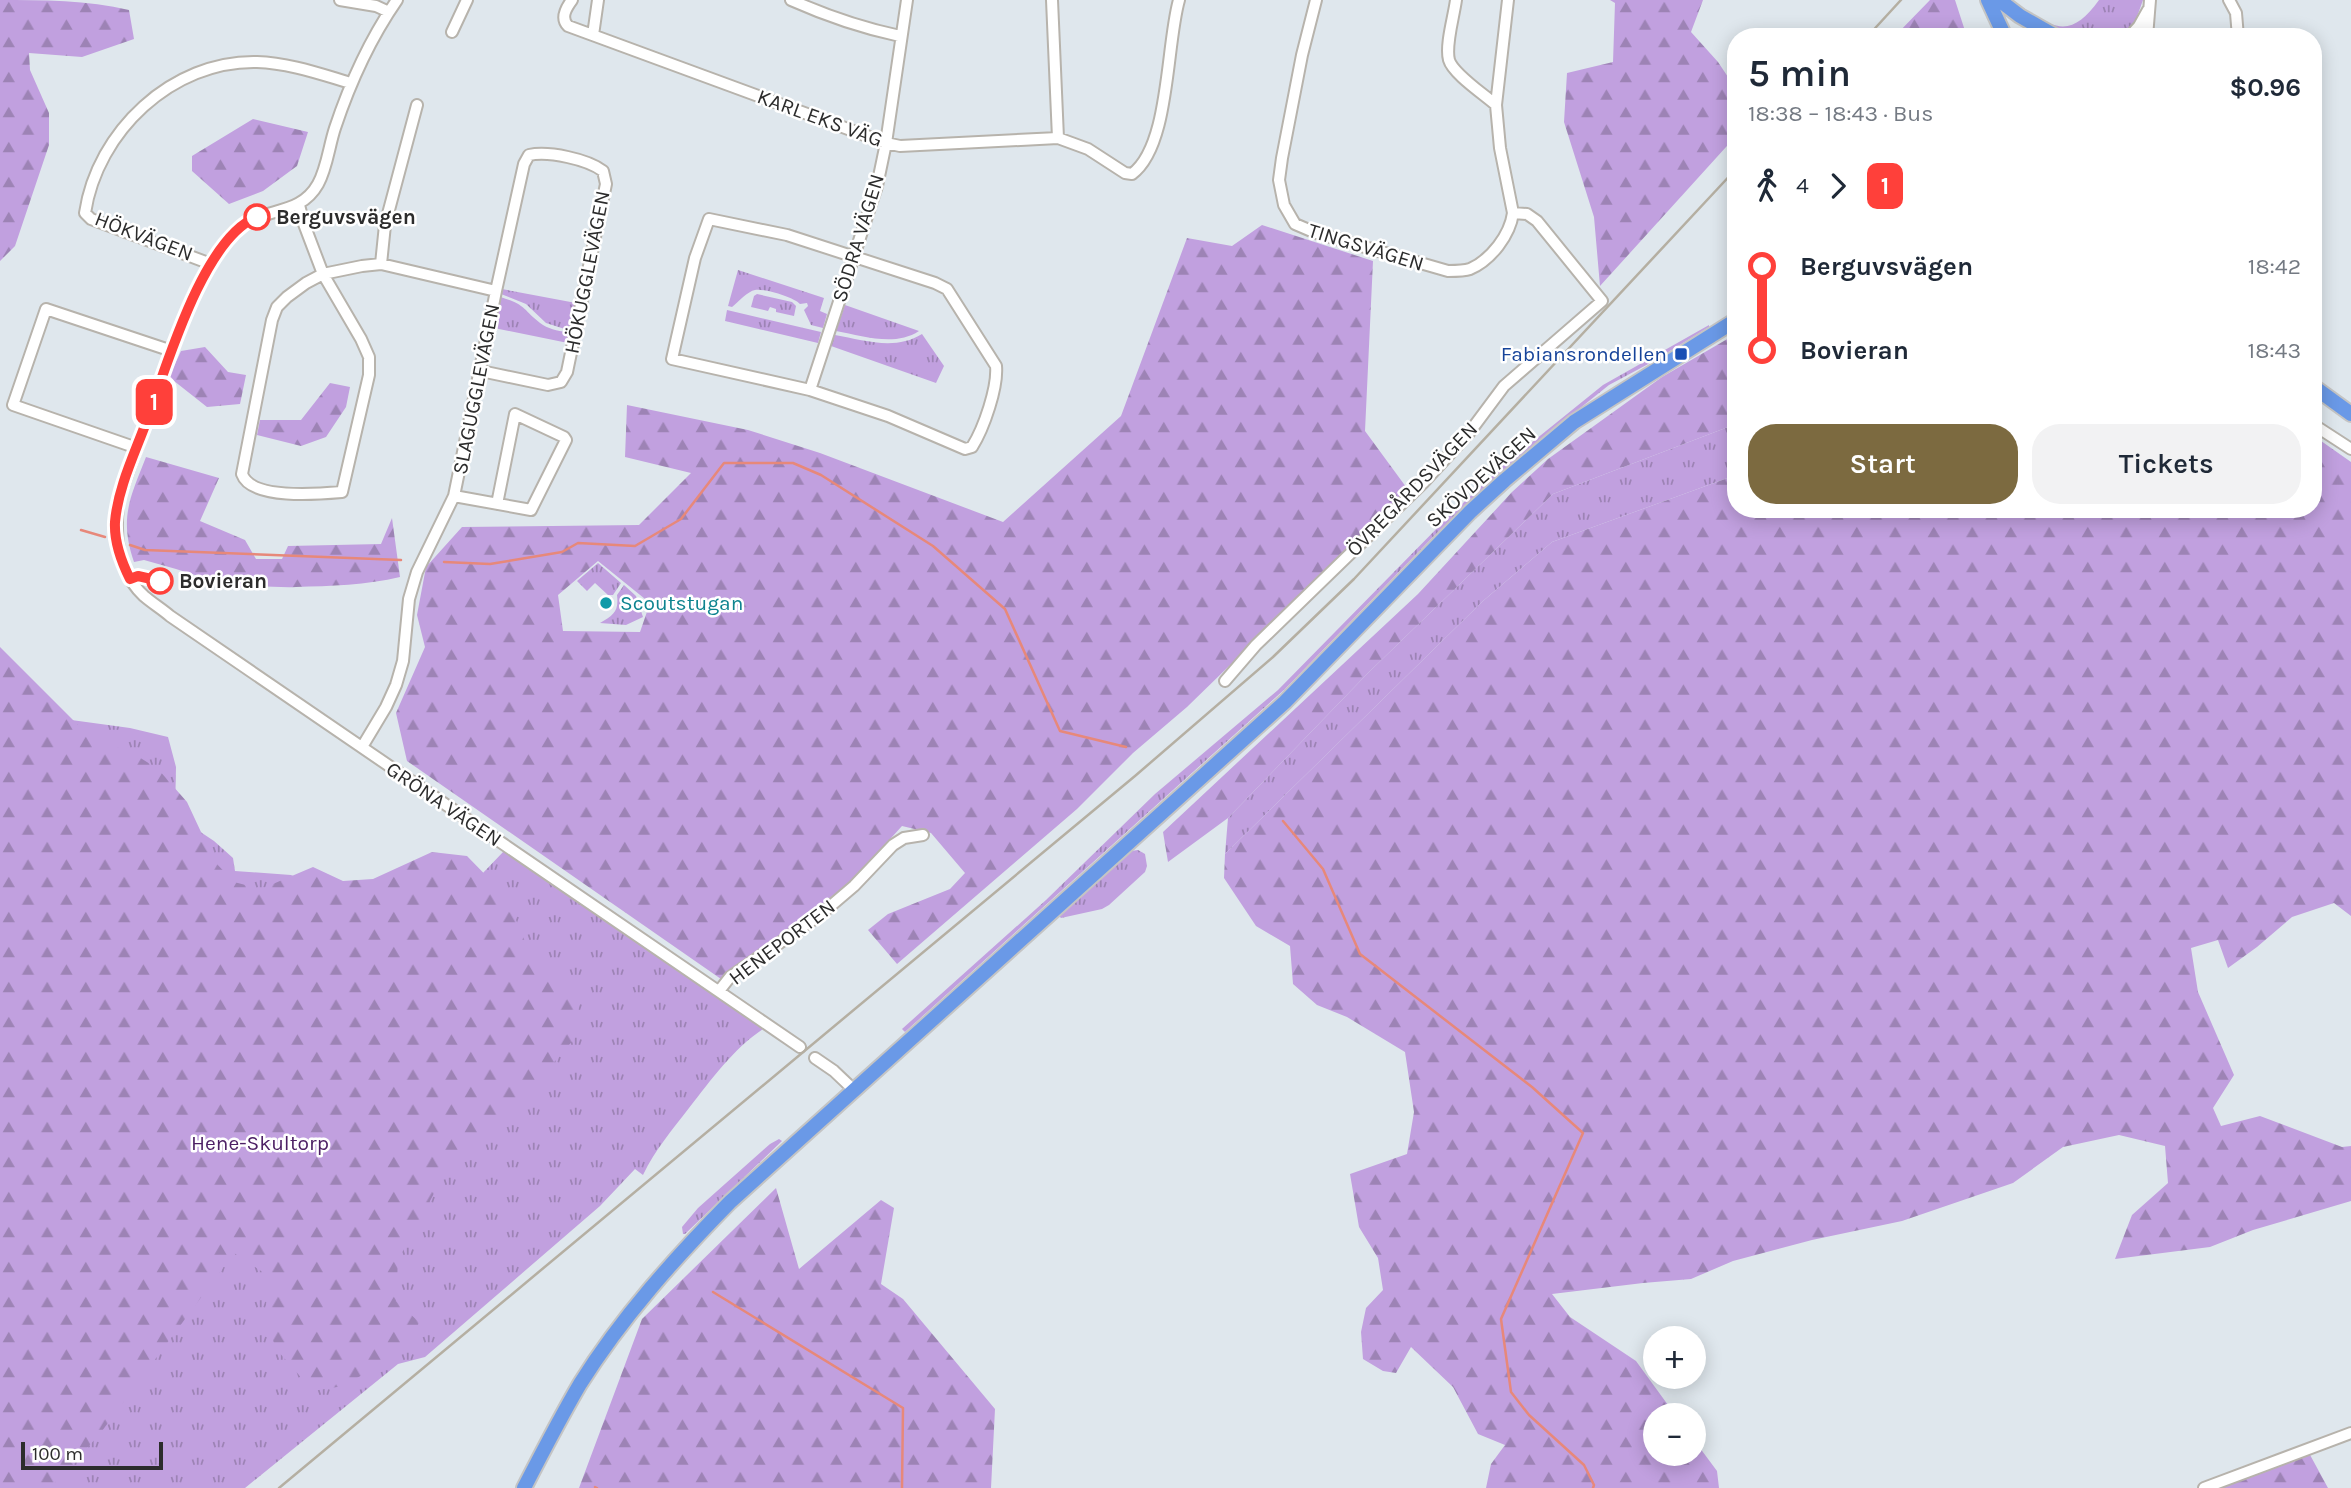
<!DOCTYPE html>
<html lang="en">
<head>
<meta charset="utf-8">
<style>
	:root { --surface:#fff; --page:#f2f2f3; --text:#1f2937; --muted:#747a83; --accent:#7c6a40 }
	body { margin:0; font-family:Karla,sans-serif; background:var(--page); color:var(--text); height:100vh; display:flex; flex-direction:column; font-size:26px; white-space:nowrap }
	* { box-sizing:border-box; margin:0 }
	p { font-size:23px; color:var(--muted) }
	.icon { flex:none; width:38px; height:38px; fill:none; stroke:currentColor; stroke-width:2; stroke-linecap:round; stroke-linejoin:round }
	.map { position:relative; flex:1; overflow:hidden }
	.panel { position:absolute; left:1727px; top:28px; width:595px; height:490px; display:flex; flex-direction:column; background:var(--surface); border-radius:28px; box-shadow:0 4px 18px #0003 }
	.panel>* { flex:none }
	.badge { padding:0 14px; border-radius:10px; font-size:24px; line-height:46px }
	.tools { position:absolute; left:1643px; top:1326px; display:grid; gap:14px }
	.tools a { display:grid; place-items:center; width:63px; height:63px; border-radius:50%; background:var(--surface); box-shadow:0 4px 18px #0003; font-size:35px }
	.scale { position:absolute; left:21px; bottom:18px; width:142px; box-sizing:border-box; padding-left:7px; border:4px solid #2c2c2c; border-top:0; font-size:19px; line-height:24px; white-space:nowrap; color:#2c2c2c; -webkit-text-stroke:5px #fff; paint-order:stroke }
	.map>.badge { position:absolute; translate:-50% -50%; box-shadow:0 0 0 4px #fff }
	.legs { display:flex; align-items:center; gap:10px; height:77px; padding:0 21px; font-size:23px }
	.legs p { margin-inline-start:auto }
	.overview { display:flex; align-items:center; justify-content:space-between; height:119px; padding:0 21px }
	h1 { font-size:38px; font-weight:600; line-height:52px }
	.primary-button { display:flex; gap:14px; margin-top:auto; padding:14px 21px }
	.primary-button a { flex:1; height:80px; border-radius:28px; background:var(--accent); color:#fff; font-size:28px; font-weight:600; line-height:80px; text-align:center }
	.primary-button a+a { background:var(--page); color:var(--text) }
	ul { padding:0 21px; list-style:none }
	li { display:flex; align-items:center; gap:24px; height:84px; font-size:26px }
	li i { display:grid; place-items:center; width:10px; height:100%; margin:0 9px; background:currentColor }
	li i::after { content:''; width:18px; height:18px; margin:-9px; border:5px solid; border-radius:50%; background:var(--surface) }
	li p { margin-inline-start:auto }
	li:first-child i { background:linear-gradient(#0000 50%,currentColor 0) }
	li:last-child i { background:linear-gradient(currentColor 50%,#0000 0) }
	.map>svg:first-child { display:block }
	.grass { fill:url(#grass-tufts) }
	.forest { fill:url(#forest-firs); fill-rule:evenodd }
	.lines { fill:none; stroke-linecap:round; stroke-linejoin:round }
	.stream { stroke:#e7887a; stroke-width:2.5 }
	.minor-casing { stroke:#b7b3ac; stroke-width:14 }
	.major-casing { stroke:#c4c4c4; stroke-width:18 }
	.minor { stroke:#fff; stroke-width:10 }
	.major { stroke:#6a99e7; stroke-width:14 }
	.rail { stroke:#b5afa2; stroke-width:2.5 }
	.line-1-casing { stroke:#fff; stroke-width:16 }
	.line-1 { stroke:#ff403a; stroke-width:10 }
	.stop-1-dot { fill:#fff; stroke:#ff403a; stroke-width:3.5 }
	.transit-dot { fill:#1a4fb4; stroke:#fff; stroke-width:2.5 }
	.culture-dot { fill:#0f9aa8; stroke:#fff; stroke-width:2.5 }
	.labels { text-anchor:middle; stroke-width:5; stroke-linejoin:round; paint-order:stroke }
	.street-label { font-size:21px; fill:#2c2c2c; stroke:#fff }
	.stop-label { font-size:21px; font-weight:bold; fill:#2c2c2c; stroke:#fff; text-anchor:start }
	.transit-label { font-size:21px; fill:#164399; stroke:#fff; text-anchor:end }
	.culture-label { font-size:21px; fill:#0d838f; stroke:#fff; text-anchor:start }
	.park-label { font-size:21px; fill:#4d2065; stroke:#fff }
</style>
</head>
<body>
<div class="map">
<svg width="2351" height="1488" viewBox="0 0 2351 1488">
	<defs>
		<pattern id="grass-tufts" width="24" height="20" patternUnits="userSpaceOnUse" patternTransform="scale(1.75)"><rect width="24" height="20" fill="#c1a0df"/><path d="M3 7l-1-3M5 7V3M7 7l1-3M15 17l-1-3M17 17v-4M19 17l1-3" fill="none" stroke="#9d83b5"/></pattern>
		<pattern id="forest-firs" width="22" height="20" patternUnits="userSpaceOnUse" patternTransform="scale(1.75)"><rect width="22" height="20" fill="#c1a0df"/><path d="M5 1l3.5 6h-7zM16 11l3.5 6h-7z" fill="#9d83b5"/></pattern>
	</defs>
	<rect width="100%" height="100%" fill="#dfe7ed"/>
	<path class="grass" d="M2005,0C2015,0 2020,6 2029,12C2062,35 2077,30 2099,0H2143L2133,28L2124,37H2076L2058,32Z
		M738,270L824,298L820,311L827,314L823,328L811,325L804,310L808,306L807,303L800,304C794,297 763,288 755,290C748,291 738,302 732,307L728,306Z
		M502,289L576,303L571,331L546,323L526,304L501,294Z
		M757,294L792,302L796,306L794,316L776,312V309L770,307L768,311L751,307L754,296Z
		M500,297C528,305 523,311 543,325C551,330 561,331 570,333L568,343L494,328Z
		M845,305L919,331C895,347 863,336 836,331Z
		M727,310L821,332L818,343L725,321Z
		M1709,325V327L1652,362L1609,385L1509,465L1432,538L1285,689L905,1032L902,1029L1046,900L1155,794L1278,690L1448,517L1505,464L1603,385Z
		M922,334L944,366L936,383L831,346L835,335C864,340 895,351 922,334Z
		M1736,424V475L1552,542L1483,601L1225,854L1228,818L1368,673L1553,494Z
		M598,563L621,583L613,595H608L595,583L587,591L577,581Z
		M624,585L636,596L643,617L626,625L600,623C614,615 619,611 617,595Z
		M0,661L64,719L130,728L168,737L176,767L175,815L214,841L233,858L235,871L291,875L331,893L482,874L504,851L763,1029C733,1049 711,1080 689,1108C672,1130 655,1150 643,1175L635,1169L600,1206L425,1357L398,1364L245,1488H0Z
		M1138,850L1145,854L1147,866L1145,872L1109,905L1102,909L1061,918L1059,916L1131,851Z
		M779,1139L782,1141L685,1234H683L682,1227L698,1208L770,1144Z"/>
	<path class="forest" d="M0,0C42,0 88,0 129,10L134,39L82,57L29,53L30,70L49,113V145L15,246L0,261Z
		M1610,0H1703L1691,32L1718,62L1736,89V136L1600,286L1594,217L1564,122L1567,73L1613,62L1615,3Z
		M1930,0H1955L1967,37H1894Z
		M253,119L308,132L297,166L263,191L229,204L192,171V156Z
		M1262,225L1373,261L1365,431L1409,491L1187,707L1133,753L1077,809L897,964L868,930L888,914L950,889L965,873L931,833L902,826L851,882L721,979L407,761L396,713L425,647L417,615L426,567L462,527L639,525L691,473L625,457L627,405L748,430L820,453L1003,522L1121,416L1187,238L1232,246ZM598,561L650,603L640,632L563,631L558,595Z
		M1736,334V424L1553,494L1368,673L1228,818L1168,862L1163,832L1418,594L1512,492L1548,459L1662,377Z
		M205,347L228,372L246,375L240,404L207,407L169,377L181,351Z
		M330,383L350,387L346,407L326,437L301,446L257,435L260,420H301Z
		M2314,436L2351,462V916L2334,903L2292,917L2257,947L2228,968L2218,940L2191,948L2198,992L2234,1075L2213,1108L2221,1126L2260,1116L2342,1147L2351,1146V1201L2253,1230L2210,1247L2115,1259L2132,1215L2168,1183L2165,1146L2119,1135L2063,1147L2013,1183L1902,1221L1812,1240L1733,1261L1691,1279L1643,1283L1552,1294L1570,1317L1636,1361L1676,1416H1656V1454H1694V1440L1717,1471L1719,1488H1486L1491,1464L1505,1445L1478,1434L1453,1387L1411,1347L1396,1373L1383,1371L1363,1359L1361,1332L1366,1308L1383,1290L1378,1258L1359,1227L1350,1174L1407,1154L1414,1112L1405,1052L1347,1017L1317,1005L1293,984L1290,946L1256,926L1224,878L1225,854L1483,601L1552,542L1736,475V509H2314Z
		M146,457L219,478L200,521L245,540L256,559H282L288,546L381,544L392,518L400,577C367,585 330,586 296,587C276,588 256,584 236,588L176,569L144,560L134,562C119,518 130,498 146,457Z
		M0,647L92,739L131,752L158,769L187,802L215,862L234,882L261,889L313,867L343,881L373,879L432,852L467,856L506,896L531,956L580,997L575,1038L504,1120L457,1151L398,1260L396,1301L419,1322L411,1347L343,1386L313,1391L277,1350L264,1319L270,1277L234,1253L99,1435L50,1488H0Z
		M776,1188L799,1269L881,1200L894,1208L881,1284L903,1299L995,1409L991,1488H579L642,1319Z
		M2309,1453L2328,1488H2221Z"/>
	<g class="lines">
		<path class="stream" d="M81,530L105,537
			M130,545L145,550L401,560
			M444,562L490,564L562,552L578,543L635,546L681,519L724,463H793L821,475L933,546L1005,609L1060,731L1126,747
			M1283,821L1323,869L1360,954L1532,1087L1583,1133L1501,1319L1511,1392L1529,1415L1584,1465L1594,1485L1593,1488
			M713,1292L903,1408L902,1488
			M595,1487L597,1488"/>
		<g class="minor-casing">
			<path id="minor" d="M340,0L376,6L389,12
				M397,0C370,39 350,83 335,128C329,146 327,168 318,184C298,220 257,204 230,236C195,277 178,334 160,384C146,422 132,460 119,498C114,533 116,570 144,596C152,603 162,609 170,616L800,1047
				M572,0C566,8 560,18 568,26L886,143L900,146L1058,138
				M791,0C827,16 862,28 900,36
				M1052,0L1058,138L1088,149L1125,173L1132,174C1170,146 1166,45 1179,0
				M1316,0L1302,55L1282,158L1279,180L1284,205L1295,224L1316,233L1448,271C1455,271 1464,271 1470,269C1491,260 1510,235 1513,213
				M1456,0C1454,16 1445,45 1449,60C1453,74 1485,95 1496,105
				M2229,0L2236,13L2238,37
				M452,32L467,0
				M593,35L598,0
				M2129,37L2139,26L2148,10
				M2147,37L2150,0
				M299,205L304,224L323,274L361,339L369,357V375L342,492C319,494 251,500 242,474L272,320L277,307L287,297L306,283L323,274L362,266L381,264L496,291L454,496L417,572L409,599L403,661L396,685L386,707L362,747
				M709,219L787,235L935,283L947,289L996,366C998,387 984,428 972,447L965,449L888,416L810,390L672,359L695,258Z
				M211,264L91,219L85,213C97,132 172,60 257,62C289,63 320,74 351,83
				M381,264L385,225L417,105
				M481,371L548,385L561,382L567,372L606,184L603,171C587,159 549,151 529,155L524,164L496,291
				M810,390L877,186L886,143L907,0
				M2314,425L2351,449
				M137,448L13,405L46,309L172,351
				M454,496L531,510L566,440L564,437L515,414L497,504
				M1225,681L1256,645L1423,483L1469,433L1504,386L1602,301L1537,221L1527,214L1513,213L1500,148L1496,105L1508,0
				M719,991L730,977L820,915L854,886L893,845L904,838L923,835
				M815,1058L834,1071L854,1090
				M2204,1488L2351,1433"/>
		</g>
		<g class="major-casing">
			<path id="major" d="M1988,0L2005,37
				M1999,0L2020,16L2057,37
				M2314,387L2351,414
				M524,1488C542,1453 560,1418 580,1384C622,1317 675,1258 730,1202L1285,702L1470,512L1505,480L1574,422L1736,320"/>
		</g>
		<use href="#minor" class="minor"/>
		<use href="#major" class="major"/>
		<path class="rail" d="M1867,37L1901,0
			M279,1488L1135,776L1273,657L1354,579L1736,169"/>
	</g>
	<g class="lines">
		<g class="line-1-casing">
			<path id="line-1" d="M160,581L138,576L130,579C121,561 114,542 115,522C118,487 135,453 147,420C166,368 203,238 257,217"/>
		</g>
		<use href="#line-1" class="line-1"/>
	</g>
	<g class="stop-1-dot">
		<circle cx="257" cy="217" r="12"/>
		<circle cx="160" cy="581" r="12"/>
	</g>
	<rect class="transit-dot" x="1674" y="347" width="14" height="14" rx="3.5"/>
	<circle class="culture-dot" cx="606" cy="603" r="7"/>
	<g class="labels">
		<g class="street-label">
			<text transform="translate(820 118) rotate(20)" y="7">KARL EKS VÄG</text>
			<text transform="translate(144 236) rotate(21)" y="7">HÖKVÄGEN</text>
			<text transform="translate(858 238) rotate(-73)" y="7">SÖDRA VÄGEN</text>
			<text transform="translate(1366 247) rotate(17)" y="7">TINGSVÄGEN</text>
			<text transform="translate(587 272) rotate(-79)" y="7">HÖKUGGLEVÄGEN</text>
			<text transform="translate(476 389) rotate(-79)" y="7">SLAGUGGLEVÄGEN</text>
			<text transform="translate(1481 477) rotate(-42)" y="7">SKÖVDEVÄGEN</text>
			<text transform="translate(1412 489) rotate(-46)" y="7">ÖVREGÅRDSVÄGEN</text>
			<text transform="translate(444 804) rotate(34)" y="7">GRÖNA VÄGEN</text>
			<text transform="translate(782 942) rotate(-37)" y="7">HENEPORTEN</text>
		</g>
		<g class="stop-label">
			<text x="276" y="224">Berguvsvägen</text>
			<text x="179" y="588">Bovieran</text>
		</g>
		<g class="transit-label">
			<text x="1667" y="361">Fabiansrondellen</text>
		</g>
		<g class="culture-label">
			<text x="620" y="610">Scoutstugan</text>
		</g>
		<g class="park-label">
			<text x="260" y="1150">Hene-Skultorp</text>
		</g>
	</g>
</svg>
<div class="tools">
<a>+</a>
<a>−</a>
</div>
<div class="scale">100 m</div>
<b class="badge" style="left:154px;top:402px;background:#ff403a;color:#fff">1</b>
<section class="panel">
<div class="overview"><div><h1>5 min</h1><p>18:38 – 18:43 · Bus</p></div><b>$0.96</b></div>
<div class="legs"><svg class="icon" aria-label="walk" viewBox="0 0 24 24"><circle cx="13" cy="4" r="2"/><path d="M13 8l-2 6 4 7M11 14l-3 7M7 12l3-4h3l4 4"/></svg>4<svg class="icon" aria-label="forward" viewBox="0 0 24 24"><path d="M9 5l7 7-7 7"/></svg><b class="badge" style="background:#ff403a;color:#fff">1</b></div>
<ul>
<li><i style="color:#ff403a"></i><b>Berguvsvägen</b><p>18:42</p></li>
<li><i style="color:#ff403a"></i><b>Bovieran</b><p>18:43</p></li>
</ul>
<div class="primary-button"><a>Start</a><a>Tickets</a></div>
</section>
</div>
</body>
</html>
